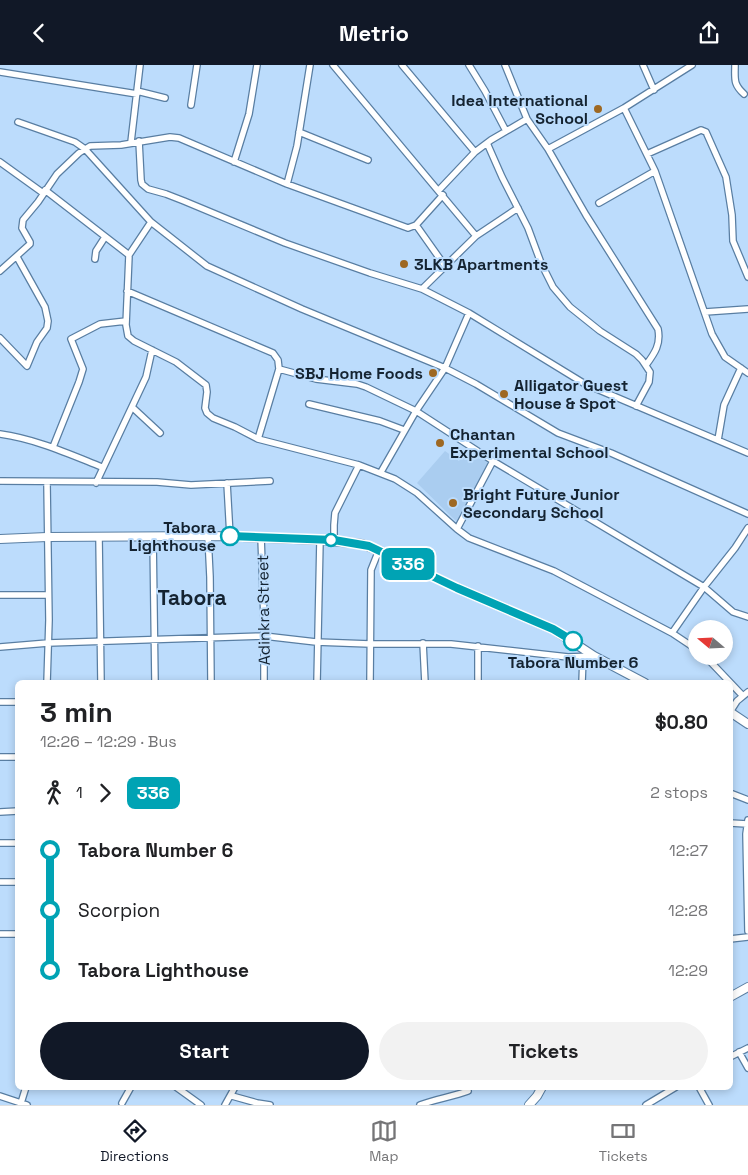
<!DOCTYPE html>
<html lang="en">
<head>
<meta charset="utf-8">
<style>
	:root { --surface:#fff; --page:#f2f2f2; --text:#202124; --muted:#757577; --line:#e0e0e0; --accent:#111827 }
	body { margin:0; font-family:"Space Grotesk",sans-serif; background:var(--page); color:var(--text); height:100vh; display:flex; flex-direction:column; font-size:19px; white-space:nowrap }
	* { box-sizing:border-box; margin:0 }
	p { font-size:16px; color:var(--muted) }
	.icon { flex:none; width:28px; height:28px; fill:none; stroke:currentColor; stroke-width:2; stroke-linecap:round; stroke-linejoin:round }
	.map { position:relative; flex:1; overflow:hidden }
	.drawer { position:absolute; left:15px; top:615px; width:718px; height:410px; display:flex; flex-direction:column; background:var(--surface); border-radius:8px; box-shadow:0 2px 8px #0003 }
	.drawer>* { flex:none }
	.badge { padding:0 10px; border-radius:8px; font-size:18px; line-height:32px }
	.needle { width:32px; rotate:289deg }
	.fabs { position:absolute; left:688px; top:555px; display:grid; gap:10px }
	.fabs a { display:grid; place-items:center; width:45px; height:45px; border-radius:50%; background:var(--surface); box-shadow:0 2px 8px #0003; font-size:25px }
	.map>.badge { position:absolute; translate:-50% -50%; box-shadow:0 0 0 2px #fff }
	.legs { display:flex; align-items:center; gap:8px; height:55px; padding:0 25px; font-size:16px }
	.legs p { margin-inline-start:auto }
	.headline { display:flex; align-items:center; justify-content:space-between; height:85px; padding:0 25px }
	h1 { font-size:28px; font-weight:700; line-height:38px }
	.action { display:flex; gap:10px; margin-top:auto; padding:10px 25px }
	.action a { flex:1; height:58px; border-radius:30px; background:var(--accent); color:#fff; font-size:20px; font-weight:700; line-height:58px; text-align:center }
	.action a+a { background:var(--page); color:var(--text) }
	ul { padding:0 25px; list-style:none }
	li { display:flex; align-items:center; gap:18px; height:60px; font-size:19px }
	li i { display:grid; place-items:center; width:8px; height:100%; margin:0 6px; background:currentColor }
	li i::after { content:''; width:12px; height:12px; margin:-6px; border:4px solid; border-radius:50%; background:var(--surface) }
	li p { margin-inline-start:auto }
	li:first-child i { background:linear-gradient(#0000 50%,currentColor 0) }
	li:last-child i { background:linear-gradient(currentColor 50%,#0000 0) }
	header { display:flex; justify-content:space-between; align-items:center; height:65px; padding:0 25px; background:var(--accent); color:#fff; font-size:22px; font-weight:700 }
	.dock { display:flex; justify-content:space-around; align-items:center; height:70px; border-top:1px solid var(--line); background:var(--surface); font-size:14px; color:var(--muted) }
	.dock a { display:grid; justify-items:center; gap:2px }
	.dock .current { color:var(--accent) }
	.map>svg:first-child { display:block }
	.built { fill:#aacdf0 }
	.lines { fill:none; stroke-linecap:round; stroke-linejoin:round }
	.minor-casing { stroke:#597ea2; stroke-width:8 }
	.tertiary-casing { stroke:#597ea2; stroke-width:10 }
	.minor { stroke:#fff; stroke-width:5.5 }
	.tertiary { stroke:#fff; stroke-width:8 }
	.line-1-casing { stroke:#fff; stroke-width:11 }
	.line-1 { stroke:#00a3b4; stroke-width:8 }
	.poi-dot { fill:#9e6822; stroke:#bcdcfc; stroke-width:2 }
	.stop-1-dot { fill:#fff; stroke:#00a3b4; stroke-width:2.5 }
	.labels { text-anchor:middle; stroke-width:4; stroke-linejoin:round; paint-order:stroke }
	.poi-label { font-size:16px; font-weight:bold; fill:#142331; stroke:#bcdcfc; text-anchor:start }
	.stop-label { font-size:16px; font-weight:bold; fill:#142331; stroke:#bcdcfc; text-anchor:end }
	.street-label { font-size:16px; fill:#142331; stroke:#bcdcfc }
	.district-label { font-size:21px; font-weight:bold; fill:#142331; stroke:#bcdcfc }
</style>
</head>
<body>
<header><svg class="icon" aria-label="back" viewBox="0 0 24 24"><path d="M15 5l-7 7 7 7"/></svg>Metrio<svg class="icon" aria-label="share" viewBox="0 0 24 24"><path d="M12 15V3M7 8l5-5 5 5M5 13v7h14v-7"/></svg></header>
<div class="map">
<svg width="748" height="1040" viewBox="0 0 748 1040">
	<rect width="100%" height="100%" fill="#bcdcfc"/>
	<path class="built" d="M468,382L491,397L458,458L417,418L445,386L459,396Z"/>
	<g class="lines">
		<g class="minor-casing">
			<path id="minor" d="M333,0L476,171
				M402,0L475,87L439,125
				M469,0L485,26L506,66
				M505,0L527,54
				M643,0L654,25
				M735,0C735,14 733,19 744,29
				M0,7L137,29
				M137,26L165,33
				M191,40L197,0
				M624,43L655,106L712,269L725,292L748,308
				M18,57L75,77L85,84L151,157L207,201L302,244L445,303L476,319L558,368L611,388L748,449
				M299,67L368,95
				M139,76L141,115L142,119L148,124L166,129L184,136L285,178L370,208L422,224L469,248L585,319L748,388
				M131,77L140,0
				M487,78L502,112L528,163L541,198L553,222L570,242L600,266L636,289L642,295L650,307L649,317L636,341
				M548,84L586,150L658,264C661,279 655,288 646,300
				M475,87L491,75L527,54L548,84L624,43L692,0
				M647,89L701,65L706,67L726,112L732,150L733,176L748,212
				M0,97L43,128
				M234,97L249,49L257,0
				M287,119L297,81L310,0
				M45,125L129,190
				M599,138L655,106
				M151,157L129,190L126,260L128,271L134,276L176,297L206,320L207,327L205,343L207,348L213,353L235,362L258,374L359,400L395,414L417,428L457,464L469,473L554,506L672,568
				M416,160L445,201
				M95,194L96,186L105,172
				M0,206L30,179V177L22,163L23,155L38,137L57,109L79,88L90,81L121,80L170,72L179,73L287,119L408,163L416,160L443,130
				M422,224L476,171L518,143
				M127,226L273,288L278,295L279,304L258,374
				M705,247L748,244
				M469,248L445,303L416,346L493,396L704,522L733,547L748,552
				M0,273L27,301L37,277L47,263L48,256L45,242L17,192
				M279,304L316,314L357,319L366,322L416,346L381,407
				M309,339L380,356L404,365
				M132,342L160,368
				M0,369C36,374 69,389 102,402
				M718,375L724,340L741,303
				M53,382L79,317L83,304L71,274L100,259L126,256
				M0,416L157,417L191,420L270,416
				M96,418L146,312L152,285
				M227,418L230,471
				M457,464L493,396
				M208,471L210,512L211,618
				M99,472L101,618
				M153,472L155,618
				M261,472L264,554V618
				M334,475V460L335,448L359,400
				M0,530H48
				M423,578L425,618
				M478,581V618
				M0,582L48,578L264,571L316,577L370,579H451L568,592L594,591
				M696,584L672,568L704,522L735,483L748,463
				M705,591L742,630
				M47,618L49,555L47,418
				M317,618L320,475
				M370,618L371,505L379,485
				M582,618L583,592
				M0,637H18
				M730,647L737,636L748,627
				M0,692H18
				M730,728L748,735
				M0,747L18,746
				M748,755L746,769L748,866
				M730,758L747,759
				M0,778H18
				M0,817H18
				M0,869H18
				M730,874L748,872
				M739,987L748,1003
				M730,992L748,983
				M176,1022L201,1040
				M699,1022L709,1040
				M0,1031L27,1040
				M232,1031L257,1038L270,1040
				M21,1038L26,1022
				M122,1038L131,1022
				M225,1040L235,1022
				M420,1040C435,1034 452,1032 468,1026
				M646,1040L676,1022"/>
		</g>
		<g class="tertiary-casing">
			<path id="tertiary" d="M0,474L47,472L214,471L320,475L362,479L385,488L457,523L553,564L594,591L645,618
				M730,647L748,659
				M730,932L748,922
				M529,1040L537,1031L542,1022"/>
		</g>
		<use href="#minor" class="minor"/>
		<use href="#tertiary" class="tertiary"/>
	</g>
	<g class="lines">
		<g class="line-1-casing">
			<path id="line-1" d="M230,471L334,475L369,481L457,523L553,564L573,576"/>
		</g>
		<use href="#line-1" class="line-1"/>
	</g>
	<g class="poi-dot">
		<circle cx="598" cy="44" r="5"/>
		<circle cx="404" cy="199" r="5"/>
		<circle cx="433" cy="308" r="5"/>
		<circle cx="504" cy="329" r="5"/>
		<circle cx="440" cy="378" r="5"/>
		<circle cx="453" cy="438" r="5"/>
	</g>
	<g class="stop-1-dot">
		<circle cx="230" cy="471" r="9"/>
		<circle cx="331" cy="475" r="6"/>
		<circle cx="573" cy="576" r="9"/>
	</g>
	<g class="labels">
		<g class="poi-label">
			<text x="588" y="41" text-anchor="end">Idea International<tspan x="588" dy="18">School</tspan></text>
			<text x="414" y="205">3LKB Apartments</text>
			<text x="423" y="314" text-anchor="end">SBJ Home Foods</text>
			<text x="514" y="326">Alligator Guest<tspan x="514" dy="18">House &amp; Spot</tspan></text>
			<text x="450" y="375">Chantan<tspan x="450" dy="18">Experimental School</tspan></text>
			<text x="463" y="435">Bright Future Junior<tspan x="463" dy="18">Secondary School</tspan></text>
		</g>
		<g class="stop-label">
			<text x="216" y="468">Tabora<tspan x="216" dy="18">Lighthouse</tspan></text>
			<text x="573" y="603" text-anchor="middle">Tabora Number 6</text>
		</g>
		<g class="street-label">
			<text transform="translate(263 545) rotate(-91)" y="6">Adinkra Street</text>
		</g>
		<g class="district-label">
			<text x="192" y="540">Tabora</text>
		</g>
	</g>
</svg>
<div class="fabs">
<a><svg class="needle" viewBox="-14 -14 28 28"><path d="M0-13l5 13h-10z" fill="#e53935"/><path d="M0 13l5-13h-10z" fill="#757577"/></svg></a>
</div>
<b class="badge" style="left:408px;top:499px;background:#00a3b4;color:#fff">336</b>
<section class="drawer">
<div class="headline"><div><h1>3 min</h1><p>12:26 – 12:29 · Bus</p></div><b>$0.80</b></div>
<div class="legs"><svg class="icon" aria-label="walk" viewBox="0 0 24 24"><circle cx="13" cy="4" r="2"/><path d="M13 8l-2 6 4 7M11 14l-3 7M7 12l3-4h3l4 4"/></svg>1<svg class="icon" aria-label="forward" viewBox="0 0 24 24"><path d="M9 5l7 7-7 7"/></svg><b class="badge" style="background:#00a3b4;color:#fff">336</b><p>2 stops</p></div>
<ul>
<li><i style="color:#00a3b4"></i><b>Tabora Number 6</b><p>12:27</p></li>
<li><i style="color:#00a3b4"></i><span>Scorpion</span><p>12:28</p></li>
<li><i style="color:#00a3b4"></i><b>Tabora Lighthouse</b><p>12:29</p></li>
</ul>
<div class="action"><a>Start</a><a>Tickets</a></div>
</section>
</div>
<nav class="dock">
<a class="current"><svg class="icon" aria-label="directions" viewBox="0 0 24 24"><path d="M12 3l9 9-9 9-9-9zM9 14v-3h6M13 9l2 2-2 2"/></svg>Directions</a>
<a><svg class="icon" aria-label="map" viewBox="0 0 24 24"><path d="M3 6l6-2 6 2 6-2v14l-6 2-6-2-6 2zM9 4v14M15 6v14"/></svg>Map</a>
<a><svg class="icon" aria-label="tickets" viewBox="0 0 24 24"><path d="M3 7h18v10H3zM15 7v10"/></svg>Tickets</a>
</nav>
</body>
</html>
